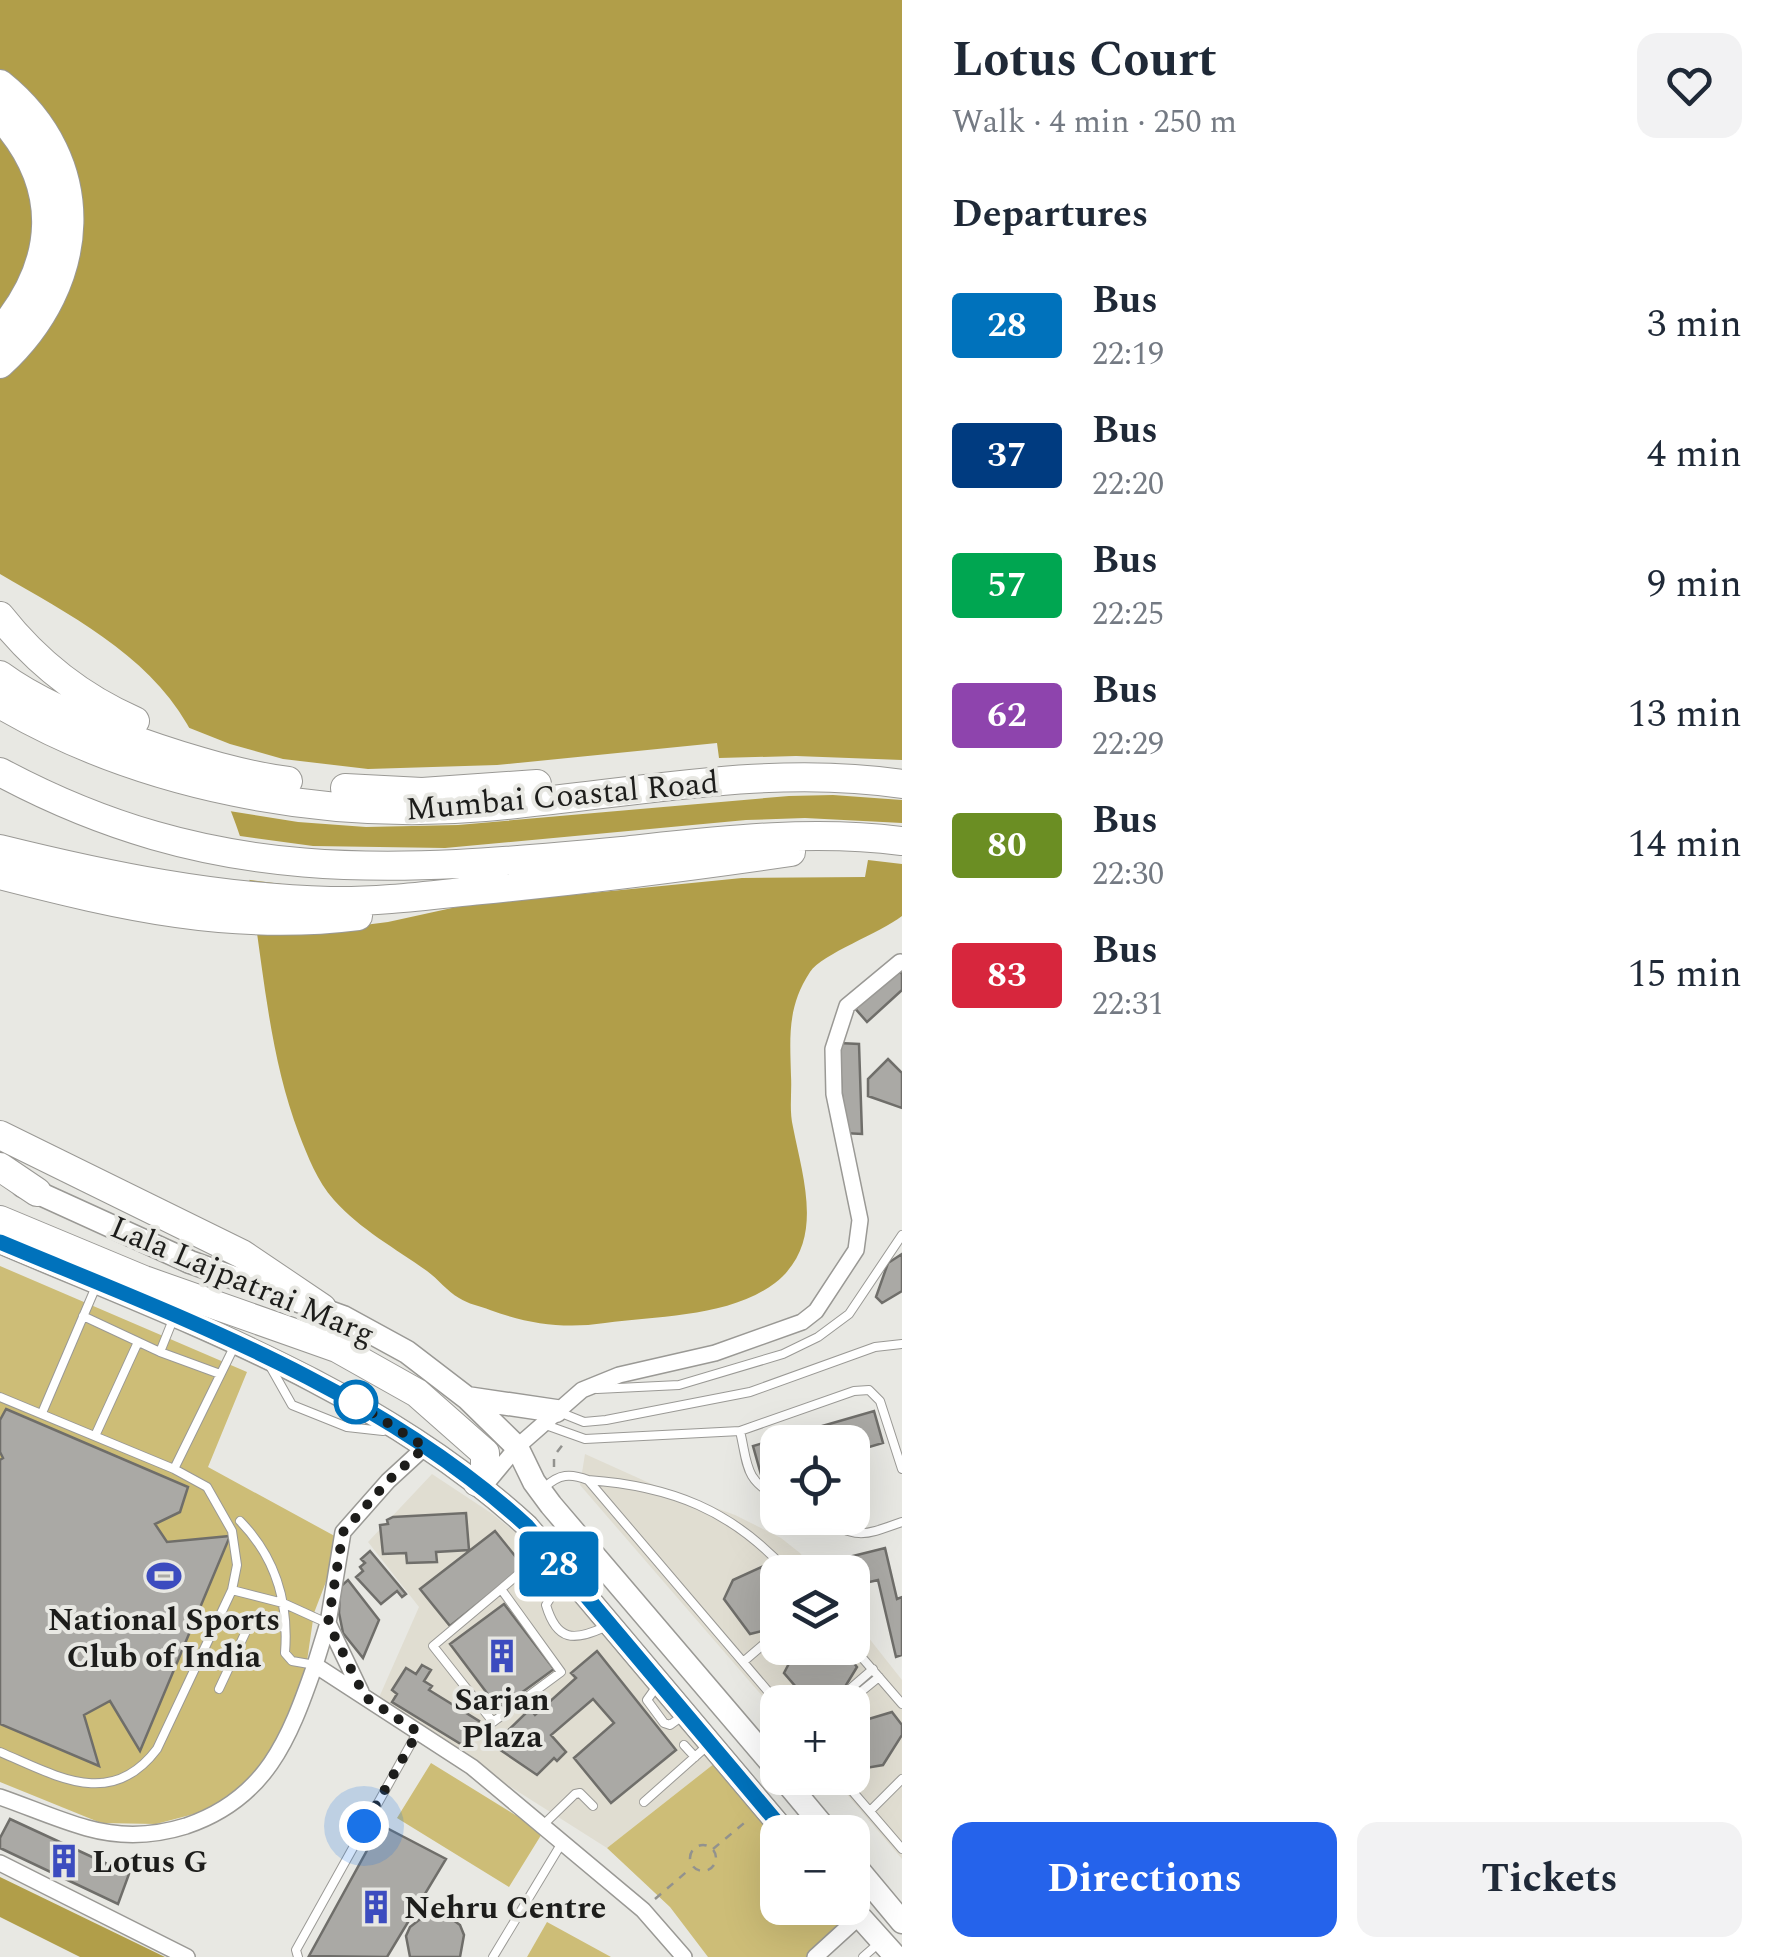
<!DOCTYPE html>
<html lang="en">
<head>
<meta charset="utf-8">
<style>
	:root { --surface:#fff; --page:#f2f2f3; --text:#1f2937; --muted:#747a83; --accent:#2563eb }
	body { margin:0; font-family:Spectral,serif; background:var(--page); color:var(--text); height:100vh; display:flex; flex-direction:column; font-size:38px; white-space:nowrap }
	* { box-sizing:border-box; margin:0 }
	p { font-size:32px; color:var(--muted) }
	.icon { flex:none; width:55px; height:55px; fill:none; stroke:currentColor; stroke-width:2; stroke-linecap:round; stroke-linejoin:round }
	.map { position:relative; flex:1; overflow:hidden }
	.sheet { display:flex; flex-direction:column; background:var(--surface); width:890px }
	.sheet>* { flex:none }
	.badge { padding:0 20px; border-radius:8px; font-size:35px; line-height:65px }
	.tools { position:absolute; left:760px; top:1425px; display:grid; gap:20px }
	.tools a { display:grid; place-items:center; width:110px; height:110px; border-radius:20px; background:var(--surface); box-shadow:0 10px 40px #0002; font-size:50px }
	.you { position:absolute; width:50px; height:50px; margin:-25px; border:8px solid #fff; border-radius:50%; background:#1a73e8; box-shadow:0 0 0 15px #1a73e833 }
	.map>.badge { position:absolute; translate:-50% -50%; box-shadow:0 0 0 5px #fff }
	h2 { padding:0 50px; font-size:38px; line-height:90px }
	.round { display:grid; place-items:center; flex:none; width:105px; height:105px; border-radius:20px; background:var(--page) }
	.summary { display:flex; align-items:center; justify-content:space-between; height:170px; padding:0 50px }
	h1 { font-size:48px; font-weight:700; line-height:75px }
	.primary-button { display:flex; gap:20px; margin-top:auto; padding:20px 50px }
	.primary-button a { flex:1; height:115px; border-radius:20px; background:var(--accent); color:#fff; font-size:40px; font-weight:700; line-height:115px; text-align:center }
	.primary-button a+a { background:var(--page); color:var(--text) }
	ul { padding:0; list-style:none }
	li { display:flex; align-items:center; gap:30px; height:130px; padding:0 50px }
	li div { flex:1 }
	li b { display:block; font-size:38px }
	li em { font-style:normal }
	li .badge { min-width:110px; font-weight:700; text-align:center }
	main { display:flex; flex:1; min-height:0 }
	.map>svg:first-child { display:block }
	.built { fill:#e0ddd1 }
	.green { fill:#cdbd77 }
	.water { fill:#b19e49 }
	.pier { fill:#e8e8e3 }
	.building { fill:#aaa9a5; stroke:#6f6e6a; stroke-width:2.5 }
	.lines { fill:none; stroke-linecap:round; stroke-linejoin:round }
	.lane-casing { stroke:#9a9995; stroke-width:10 }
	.street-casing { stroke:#9a9995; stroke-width:18 }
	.primary-casing { stroke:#9a9995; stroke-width:25 }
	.highway-casing { stroke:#9a9995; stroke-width:30 }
	.path { stroke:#92928e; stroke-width:2.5; stroke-dasharray:8 8; stroke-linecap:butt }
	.lane { stroke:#fff; stroke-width:8 }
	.street { stroke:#fff; stroke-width:15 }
	.primary { stroke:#fff; stroke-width:22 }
	.highway { stroke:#fff; stroke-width:28 }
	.line-casing { stroke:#fff; stroke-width:22 }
	.line { stroke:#0072bc; stroke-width:15 }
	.walk { stroke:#1d1d1b; stroke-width:10; stroke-dasharray:0 18 }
	.stop-dot { fill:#fff; stroke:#0072bc; stroke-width:5 }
	.labels { text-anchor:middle; stroke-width:8; stroke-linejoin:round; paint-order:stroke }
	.street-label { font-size:32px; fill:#1d1d1b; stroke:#e8e8e3 }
	.poi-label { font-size:32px; font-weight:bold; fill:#1d1d1b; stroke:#e8e8e3 }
</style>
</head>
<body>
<main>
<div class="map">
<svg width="902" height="1957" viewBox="0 0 902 1957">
	<rect width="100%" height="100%" fill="#e8e8e3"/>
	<path class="built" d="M585,1454L656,1486L735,1515L781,1538L800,1553L816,1572H778V1648H852L853,1618L902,1680V1859L833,1778H852V1702H778L777,1713L580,1485Z
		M432,1474L491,1513L526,1541L715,1763L607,1848L377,1702L419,1607L368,1542Z"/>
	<path class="green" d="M0,1266L247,1372L208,1467L342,1540L314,1613L301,1702L279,1759L232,1804L156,1824L101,1823L0,1782Z
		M431,1763L543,1832L509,1887L397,1818Z
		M715,1763L777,1838L778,1908H836L847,1921L807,1957H708L670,1907L607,1848Z
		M547,1922L611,1957H527Z"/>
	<path class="water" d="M0,0H902V916C880,933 822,954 810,972C787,1007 790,1037 791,1076C792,1093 789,1110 793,1127C803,1179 826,1243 775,1283C730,1317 659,1316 605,1323C564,1329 529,1324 490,1310C480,1306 468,1304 459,1298C447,1291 438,1279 427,1271C395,1248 361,1230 334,1200C317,1181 308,1157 299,1134C272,1063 265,987 254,912C250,891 249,867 243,846C231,804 209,763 187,724C146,653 68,614 0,574Z
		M0,1877L165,1957H80L0,1917Z"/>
	<path class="pier" d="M182,725L230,744L283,759L368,769L497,765L717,743L719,758L796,756L902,760V800L833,795L789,796L458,825L366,827L298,822L223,810Z
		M805,818L902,823V864L868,860L865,877L742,878L461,906L388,922L333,929L314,888L243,879L233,835L313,846L445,848L746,820Z"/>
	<path class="building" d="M895,967L902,974V990L867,1022L853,1006Z
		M839,1043L859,1044L862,1134L844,1133Z
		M888,1059L902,1073V1108L868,1096V1079Z
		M902,1254V1291L882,1303L876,1297L888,1263Z
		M6,1409L188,1487L180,1512L155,1524L167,1542L230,1536L140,1751L110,1701L84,1715L99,1766L0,1724V1460L3,1458L0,1452V1420Z
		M874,1411L883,1443L852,1452V1442H778V1474L762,1478L753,1446Z
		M466,1513L469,1550L436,1552L437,1562L407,1563L406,1553L383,1554L380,1525L388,1524L387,1520L393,1517Z
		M495,1531L524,1567L450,1626L420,1589Z
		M885,1548L897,1599L902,1597V1655L896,1657L878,1580L852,1586V1572H835L833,1561Z
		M370,1551L406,1594L402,1597L397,1591L381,1604L356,1577L363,1571L360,1567L365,1563L361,1559Z
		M768,1564L778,1576V1621L774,1628L750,1634L724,1599L733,1580Z
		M348,1580L379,1620L363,1658L343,1633L339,1613L340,1587Z
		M504,1604L554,1669L499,1709L450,1644Z
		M802,1648H842L857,1667L837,1700L809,1702L784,1673L796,1650Z
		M597,1651L676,1750L611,1803L574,1758L614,1723L593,1699L551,1735L566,1752L557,1761L554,1758L537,1775L493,1745L530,1709L535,1715L576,1678L571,1673Z
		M422,1665L431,1670L424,1681L432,1686L429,1690L479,1721L464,1746L392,1702L397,1694L392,1690L406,1668L416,1674Z
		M892,1712L902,1725V1735L883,1765L866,1768L852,1752V1724Z
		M10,1819L129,1874L118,1904L0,1848V1838Z
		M381,1825L446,1859L387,1957L309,1956Z
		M428,1913L445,1914L460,1925L464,1935L460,1957H410L406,1936L410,1927Z"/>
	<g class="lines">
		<g class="lane-casing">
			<path id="lane" d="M83,1316L160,1352L220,1374
				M160,1352L174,1317
				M270,1366L292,1405L347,1427L383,1431
				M597,1389L679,1385L783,1354L818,1337L849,1314L902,1235
				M0,1397L174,1469L207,1487L232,1531L237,1565L232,1590L157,1749C111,1810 57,1776 0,1752
				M559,1412L584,1422L606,1420L750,1392L875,1347L902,1344
				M42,1413L97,1284
				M543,1424L585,1439L740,1431L854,1391L869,1390L880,1401L902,1469
				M740,1431C748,1465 744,1480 778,1497
				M95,1436L138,1342
				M174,1469L234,1347
				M588,1480C671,1486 732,1510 788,1572
				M545,1487C559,1474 570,1473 588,1480L778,1703
				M819,1518C859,1538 860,1537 902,1522
				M240,1521C276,1558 289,1602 285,1653L292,1661L315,1665
				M565,1574L546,1605C557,1642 574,1641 605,1627
				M501,1589L433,1646L493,1722L561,1672L501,1589L543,1553
				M232,1590L283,1603L327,1623
				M852,1646L902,1704
				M743,1662L778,1632
				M873,1669L851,1688L849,1696L857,1695L879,1677
				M657,1686L647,1700L664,1723L670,1725L681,1717
				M219,1689L248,1627L255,1621L285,1628
				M684,1745L695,1757
				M841,1778L902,1849
				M644,1802L706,1747
				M870,1811L902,1779
				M543,1825L575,1794L580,1793L593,1806
				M298,1957L296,1950L417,1733
				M493,1957L563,1841
				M863,1957L879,1943"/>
		</g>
		<g class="street-casing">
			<path id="street" d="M425,1447L388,1481L343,1532L328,1623L315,1665L472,1767L643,1910L684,1957
				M487,1483L517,1447L582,1390L619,1375L715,1353L802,1322L816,1311L856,1250L860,1220L834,1094L833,1049L847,1006L900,962
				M328,1623L361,1692
				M0,1797C29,1807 58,1820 87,1828C119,1837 154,1836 186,1826C266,1799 289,1740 315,1665
				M0,1863L187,1957
				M815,1957L860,1916"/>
		</g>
		<g class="primary-casing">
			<path id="primary" d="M23,1186L190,1262L343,1317L407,1352L467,1398L517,1447L534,1482L551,1505L778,1771
				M0,1242C183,1320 378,1389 527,1526L785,1832
				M467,1398L556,1411
				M783,1778L828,1832
				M852,1862L902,1922
				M852,1908L896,1957"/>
		</g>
		<g class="highway-casing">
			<path id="highway" d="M0,84C97,162 88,283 0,364
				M0,116C64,186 59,262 0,332
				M0,616C37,663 80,697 135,721
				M0,675C62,721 211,771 288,781
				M0,704C141,787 322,821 485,807C622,796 764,763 902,784
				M0,772C213,886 390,873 622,851C715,841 808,829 902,841
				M345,788L422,792L537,784
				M0,849C109,876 217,898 330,901C380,902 431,895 481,890C585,880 688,867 791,852
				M0,875C121,906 232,932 358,916
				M0,1135L242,1254L322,1308
				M0,1167L37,1192
				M0,1220L144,1280L337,1348L417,1393L485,1453V1470L477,1482"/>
		</g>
		<path class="path" d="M554,1467V1456L564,1443
			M852,1835L862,1846
			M690 1858a13 13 0 1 1 26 0a13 13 0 1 1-26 0Z
			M713,1849L749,1819
			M655,1899L691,1868"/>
		<use href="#lane" class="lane"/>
		<use href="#street" class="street"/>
		<use href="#primary" class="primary"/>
		<use href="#highway" class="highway"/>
	</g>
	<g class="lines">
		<g class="line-casing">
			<path id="line" d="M0,1242C184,1319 378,1389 527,1526L785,1832"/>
		</g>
		<use href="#line" class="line"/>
		<path class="walk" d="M356,1402L349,1398L425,1447L388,1481L343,1532L328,1623L365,1697L418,1732L364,1826"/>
	</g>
	<defs>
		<g id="stadium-bare" transform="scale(2.7)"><path d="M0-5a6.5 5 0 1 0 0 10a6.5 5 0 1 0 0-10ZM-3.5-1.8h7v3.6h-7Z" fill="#3c4cbf" stroke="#e8e8e3" stroke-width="2.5" paint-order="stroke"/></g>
		<g id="building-bare" transform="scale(2.7)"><path d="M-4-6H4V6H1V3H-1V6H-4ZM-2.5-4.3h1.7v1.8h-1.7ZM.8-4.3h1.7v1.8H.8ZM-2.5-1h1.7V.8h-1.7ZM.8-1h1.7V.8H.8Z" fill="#3c4cbf" stroke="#e8e8e3" stroke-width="2.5" paint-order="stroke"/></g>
	</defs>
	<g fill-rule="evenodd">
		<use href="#stadium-bare" x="164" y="1576"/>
		<use href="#building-bare" x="502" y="1656"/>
		<use href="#building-bare" x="64" y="1861"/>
		<use href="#building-bare" x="376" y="1907"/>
	</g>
	<circle class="stop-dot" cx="356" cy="1402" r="20"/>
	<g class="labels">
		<g class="street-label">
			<text transform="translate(562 795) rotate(-5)" y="11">Mumbai Coastal Road</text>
			<text transform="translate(243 1280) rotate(23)" y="11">Lala Lajpatrai Marg</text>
		</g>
		<g class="poi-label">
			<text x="164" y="1630">National Sports<tspan x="164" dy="37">Club of India</tspan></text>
			<text x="502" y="1710">Sarjan<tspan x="502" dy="37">Plaza</tspan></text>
			<text x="92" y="1872" text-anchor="start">Lotus G</text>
			<text x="404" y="1918" text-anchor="start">Nehru Centre</text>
		</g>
	</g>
</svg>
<div class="tools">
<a><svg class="icon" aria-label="locate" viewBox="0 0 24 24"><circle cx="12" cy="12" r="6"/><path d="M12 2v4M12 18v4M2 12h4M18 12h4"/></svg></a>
<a><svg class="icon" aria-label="layers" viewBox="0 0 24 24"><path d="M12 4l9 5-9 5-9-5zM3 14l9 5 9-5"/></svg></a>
<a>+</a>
<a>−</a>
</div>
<div class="you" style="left:364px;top:1826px"></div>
<b class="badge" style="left:559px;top:1564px;background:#0072bc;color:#fff">28</b>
</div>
<section class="sheet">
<div class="summary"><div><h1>Lotus Court</h1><p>Walk · 4 min · 250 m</p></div><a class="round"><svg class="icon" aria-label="heart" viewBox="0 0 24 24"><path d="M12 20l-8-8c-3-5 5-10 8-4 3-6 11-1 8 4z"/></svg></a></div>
<h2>Departures</h2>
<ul>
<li><span class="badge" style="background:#0072bc;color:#fff">28</span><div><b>Bus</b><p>22:19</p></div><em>3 min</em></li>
<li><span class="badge" style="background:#003b80;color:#fff">37</span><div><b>Bus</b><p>22:20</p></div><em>4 min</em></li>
<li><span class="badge" style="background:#00a651;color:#fff">57</span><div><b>Bus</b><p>22:25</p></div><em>9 min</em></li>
<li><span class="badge" style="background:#8e44ad;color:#fff">62</span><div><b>Bus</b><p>22:29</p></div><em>13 min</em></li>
<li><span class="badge" style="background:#6b8e23;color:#fff">80</span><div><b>Bus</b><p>22:30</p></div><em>14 min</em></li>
<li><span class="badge" style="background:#d7263d;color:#fff">83</span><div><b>Bus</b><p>22:31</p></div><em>15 min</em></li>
</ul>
<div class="primary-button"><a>Directions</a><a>Tickets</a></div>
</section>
</main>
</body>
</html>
